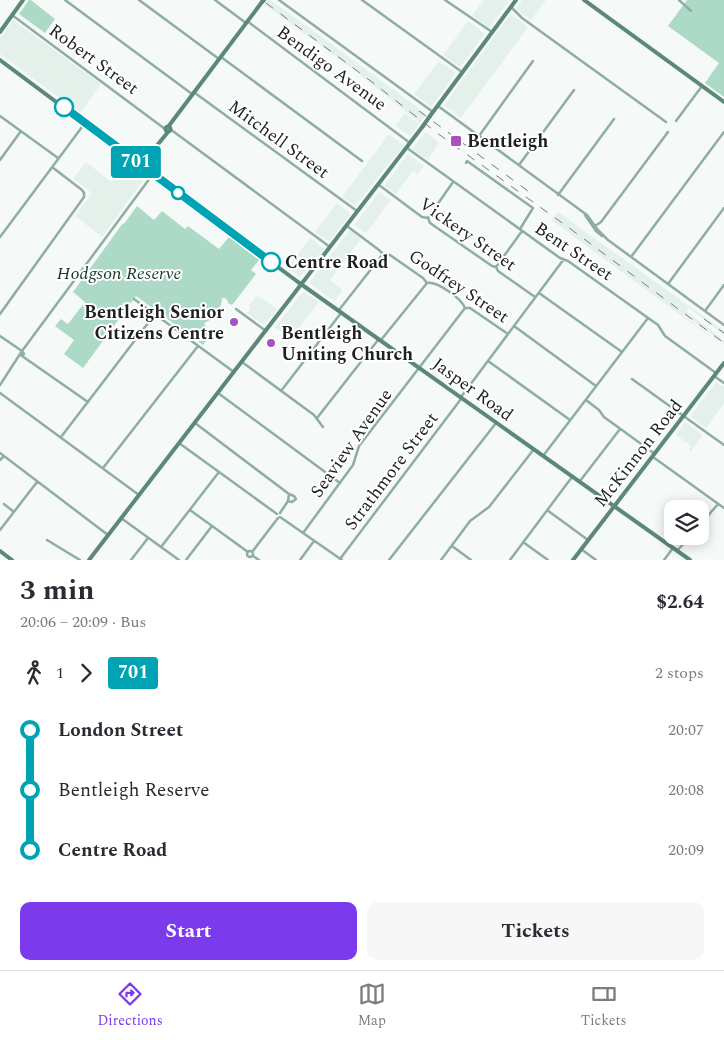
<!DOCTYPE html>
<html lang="en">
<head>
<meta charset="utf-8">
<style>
	:root { --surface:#fff; --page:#f7f7f7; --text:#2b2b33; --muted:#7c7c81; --line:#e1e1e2; --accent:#7c3aed }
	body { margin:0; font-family:Spectral,serif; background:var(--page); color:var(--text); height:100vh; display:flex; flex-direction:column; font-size:19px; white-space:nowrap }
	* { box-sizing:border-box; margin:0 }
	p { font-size:16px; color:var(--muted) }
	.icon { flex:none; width:28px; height:28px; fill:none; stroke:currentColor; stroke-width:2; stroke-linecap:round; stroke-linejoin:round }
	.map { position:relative; height:560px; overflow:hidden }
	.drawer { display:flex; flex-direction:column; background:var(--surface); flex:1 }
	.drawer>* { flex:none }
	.badge { padding:0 10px; border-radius:4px; font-size:18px; line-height:32px }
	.tools { position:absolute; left:664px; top:500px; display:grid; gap:10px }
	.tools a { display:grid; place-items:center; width:45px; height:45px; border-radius:10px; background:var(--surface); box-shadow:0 2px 12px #0003; font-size:25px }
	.map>.badge { position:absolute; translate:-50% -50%; box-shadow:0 0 0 2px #fff }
	.legs { display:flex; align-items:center; gap:8px; height:55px; padding:0 20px; font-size:16px }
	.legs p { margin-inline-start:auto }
	.head { display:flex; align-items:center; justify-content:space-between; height:85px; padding:0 20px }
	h1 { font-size:28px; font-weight:700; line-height:38px }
	.primary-button { display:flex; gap:10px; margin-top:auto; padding:10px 20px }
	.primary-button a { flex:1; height:58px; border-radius:10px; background:var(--accent); color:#fff; font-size:20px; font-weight:700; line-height:58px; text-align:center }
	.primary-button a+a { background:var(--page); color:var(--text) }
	ul { padding:0 20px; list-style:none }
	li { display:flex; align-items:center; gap:18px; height:60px; font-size:19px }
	li i { display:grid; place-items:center; width:8px; height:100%; margin:0 6px; background:currentColor }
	li i::after { content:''; width:12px; height:12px; margin:-6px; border:4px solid; border-radius:50%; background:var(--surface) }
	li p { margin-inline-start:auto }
	li:first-child i { background:linear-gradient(#0000 50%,currentColor 0) }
	li:last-child i { background:linear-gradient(currentColor 50%,#0000 0) }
	.dock { display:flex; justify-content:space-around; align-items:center; height:70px; border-top:1px solid var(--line); background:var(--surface); font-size:14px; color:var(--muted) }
	.dock a { display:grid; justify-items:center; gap:2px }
	.dock .on { color:var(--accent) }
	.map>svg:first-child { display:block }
	.built { fill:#e4f1eb }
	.green { fill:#add9c7 }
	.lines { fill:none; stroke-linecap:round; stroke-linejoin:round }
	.street { stroke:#90ada1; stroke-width:2.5 }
	.secondary { stroke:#5c8877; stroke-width:4 }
	.rail { stroke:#777978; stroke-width:1; stroke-dasharray:9 9; stroke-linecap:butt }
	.secondary-bridge { stroke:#5c8877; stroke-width:4 }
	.line-1-casing { stroke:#fff; stroke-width:11 }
	.line-1 { stroke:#00a3b4; stroke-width:8 }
	.stop-1-dot { fill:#fff; stroke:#00a3b4; stroke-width:2.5 }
	.poi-dot { fill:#a852c0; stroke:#fff; stroke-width:2 }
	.labels { text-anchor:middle; stroke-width:4; stroke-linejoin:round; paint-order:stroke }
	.street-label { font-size:18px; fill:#1f2020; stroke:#fff }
	.poi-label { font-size:18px; font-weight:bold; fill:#1f2020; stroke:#fff; text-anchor:start }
	.stop-label { font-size:18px; font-weight:bold; fill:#1f2020; stroke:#fff; text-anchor:start }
	.park-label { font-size:18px; font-style:italic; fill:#16382c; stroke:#fff }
</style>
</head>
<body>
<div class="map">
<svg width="724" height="560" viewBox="0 0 724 560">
	<rect width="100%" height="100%" fill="#f5f9f7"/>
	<path class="built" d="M267,0H270L319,35L424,112L425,115L420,123L358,73L264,4Z
		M484,0H510L489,28L472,15Z
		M522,0H546L531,20L516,9Z
		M511,14L528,27L461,118L444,105Z
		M13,20L101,84L80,113L0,54V38Z
		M468,21L485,34L460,67L443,55Z
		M439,61L456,73L431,107L414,94Z
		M405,113L419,124L410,136L395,126Z
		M425,132L439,142L428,160L412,149Z
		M389,134L404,145L355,206L342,197Z
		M408,154L424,166L418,174L413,171L396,194L384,186Z
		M86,162L111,182L117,175L123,179L133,165L147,175L102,237L75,216L92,193L73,179Z
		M379,192L391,200L366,233L354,225Z
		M337,203L351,214L329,241H328L315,232Z
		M558,212L724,331V335L689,308L686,311L724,340V344L684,314L683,315L724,347L551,220Z
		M350,230L361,239L330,280L343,290L334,301L309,283Z
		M310,238L324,249L300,277L288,268Z
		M302,293H305L319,302L291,338L275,327Z
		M257,295L277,309L264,325L247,313L251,308L249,306Z
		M716,382L724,387V403L706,428L690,416Z
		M685,422L703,435L691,451L689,450L691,446L676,435Z"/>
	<path class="green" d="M29,0H31L55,19L45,33L19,14Z
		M687,0H724V97L705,83L719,63L668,26Z
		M137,206L154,220L162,211L185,229L188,226L219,249L229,237L260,259L251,270L256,274L232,305L228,303V301L225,298H222C221,311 216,318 204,323L208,330L212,333L203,345L136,296L83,368L64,354L74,340L55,326L61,319L68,324L85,302L73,292L123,223L124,224Z"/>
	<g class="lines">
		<path class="street" d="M65,0L192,94
			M139,0L219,59
			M215,0L246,23
			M279,0L433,112
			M362,0L462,72
			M445,0L492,32
			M679,0L691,11
			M511,7L522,18L666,122
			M12,15L165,129
			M247,21L410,143
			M221,57L362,161
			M195,93L357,211
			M438,106L587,215L598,230L608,240
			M0,116L58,158
			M676,121L702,86
			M170,129L330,247
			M479,136L533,61
			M407,148L560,258L568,261L658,325L665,336L716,373
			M0,160L21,131
			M466,163L467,161L533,208L520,229
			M519,165L574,90
			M379,185L422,217L428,218
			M558,195L614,119
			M585,215L596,231L602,236
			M428,218L430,223L492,266L496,267L498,271L535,297
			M428,218L453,182
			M347,226L379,250L383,254L390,255L423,278L427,283C437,281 461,298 465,308H470L508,334
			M595,226L601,222L668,132
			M0,237L85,123
			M608,240L724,325
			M631,257L724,132
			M496,267L522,231
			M668,284L724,208
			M539,293L622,352
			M134,299L234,372
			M236,309L266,331
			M339,310L383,254
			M705,311L724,285
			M0,314L84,197V193L82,190L52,167
			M514,326L596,386
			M0,336L22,351
			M381,340L427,283
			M22,351L153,174
			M22,351L24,354L22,356L20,354Z
			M22,356L88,402
			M488,361L570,420
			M242,362L314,415L323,427
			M714,376L724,383
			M632,379L724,445
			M0,385L20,354
			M281,391L341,313
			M0,393L139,495
			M218,393L340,483
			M461,397L564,259
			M586,400L599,410L604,417L655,454
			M317,418L378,340
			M195,423L289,494L288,501L280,513
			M61,437L155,314
			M179,443L277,514
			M0,453L108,535
			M543,456L648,318
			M653,457L724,508
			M0,460L4,456
			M103,468L198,346
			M580,481L620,429
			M288,501L292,502L296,499L294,496L289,494
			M4,504L14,512
			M190,510L248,552
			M547,510L588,540
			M280,517L342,560
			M121,518L179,560
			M700,525L718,504
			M0,530L37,482
			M303,533L353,465L359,446L465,308
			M47,540L80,560
			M523,542L548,560
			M452,546L471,560
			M161,547L219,472
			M581,549L596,560
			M677,551L690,536
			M247 554a3 3 0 1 1 6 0a3 3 0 1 1-6 0Z
			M252,552L278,518
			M253,556L259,560
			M340,559L461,399
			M131,560L148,538
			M186,560L212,526
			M300,560L314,541
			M389,560L496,423
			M441,560L470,521L489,507L534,449
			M510,560L572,477
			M664,560L673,548"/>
		<path class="secondary" d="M584,0L724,102
			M0,32L23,0
			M0,60L298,282L690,560
			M430,116L516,0
			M165.5 129a2.5 2.5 0 1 1 5 0a2.5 2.5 0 1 1-5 0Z
			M168,127L262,2
			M141,165L168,132
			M0,551L12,560
			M89,560L423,126
			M573,560L724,363"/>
		<path class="rail" d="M266,3L376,85L437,133L572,230L724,343
			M419,111L532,194
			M704,319L724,333"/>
		<path class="secondary-bridge" d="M262,2L264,0
			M423,126L430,116"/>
	</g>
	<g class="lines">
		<g class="line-1-casing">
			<path id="line-1" d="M64,107L271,262"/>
		</g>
		<use href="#line-1" class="line-1"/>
	</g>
	<g class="stop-1-dot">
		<circle cx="64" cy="107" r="9"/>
		<circle cx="178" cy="193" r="6"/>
		<circle cx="271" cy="262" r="9"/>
	</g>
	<g class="poi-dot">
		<rect x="450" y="135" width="12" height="12" rx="2.5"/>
		<circle cx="234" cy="322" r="5"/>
		<circle cx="271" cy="343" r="5"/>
	</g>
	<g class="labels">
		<g class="street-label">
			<text transform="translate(94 59) rotate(36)" y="6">Robert Street</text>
			<text transform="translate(332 68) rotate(36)" y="6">Bendigo Avenue</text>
			<text transform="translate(279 139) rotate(36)" y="6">Mitchell Street</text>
			<text transform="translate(468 234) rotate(35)" y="6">Vickery Street</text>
			<text transform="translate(574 251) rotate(34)" y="6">Bent Street</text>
			<text transform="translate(459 286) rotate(34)" y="6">Godfrey Street</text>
			<text transform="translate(473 389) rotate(36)" y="6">Jasper Road</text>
			<text transform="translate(351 443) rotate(-55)" y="6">Seaview Avenue</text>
			<text transform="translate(638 453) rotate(-52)" y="6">McKinnon Road</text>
			<text transform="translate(391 471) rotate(-53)" y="6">Strathmore Street</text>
		</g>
		<g class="poi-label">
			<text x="467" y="147">Bentleigh</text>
			<text x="224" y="318" text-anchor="end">Bentleigh Senior<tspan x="224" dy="21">Citizens Centre</tspan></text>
			<text x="281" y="339">Bentleigh<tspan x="281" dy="21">Uniting Church</tspan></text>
		</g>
		<g class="stop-label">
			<text x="285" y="268">Centre Road</text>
		</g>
		<g class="park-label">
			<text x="119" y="279">Hodgson Reserve</text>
		</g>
	</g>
</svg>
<div class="tools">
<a><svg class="icon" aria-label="layers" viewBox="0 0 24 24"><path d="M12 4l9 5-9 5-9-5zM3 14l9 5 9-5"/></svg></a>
</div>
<b class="badge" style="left:136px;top:162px;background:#00a3b4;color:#fff">701</b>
</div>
<section class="drawer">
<div class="head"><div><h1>3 min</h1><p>20:06 – 20:09 · Bus</p></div><b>$2.64</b></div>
<div class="legs"><svg class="icon" aria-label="walk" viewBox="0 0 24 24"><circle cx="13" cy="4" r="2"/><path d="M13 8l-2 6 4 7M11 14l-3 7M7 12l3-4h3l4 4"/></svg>1<svg class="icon" aria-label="forward" viewBox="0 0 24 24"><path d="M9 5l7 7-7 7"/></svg><b class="badge" style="background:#00a3b4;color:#fff">701</b><p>2 stops</p></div>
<ul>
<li><i style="color:#00a3b4"></i><b>London Street</b><p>20:07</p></li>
<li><i style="color:#00a3b4"></i><span>Bentleigh Reserve</span><p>20:08</p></li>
<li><i style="color:#00a3b4"></i><b>Centre Road</b><p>20:09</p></li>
</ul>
<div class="primary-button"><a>Start</a><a>Tickets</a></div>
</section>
<nav class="dock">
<a class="on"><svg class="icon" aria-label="directions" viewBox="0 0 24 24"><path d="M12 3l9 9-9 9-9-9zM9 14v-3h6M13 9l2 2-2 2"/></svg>Directions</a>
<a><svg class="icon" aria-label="map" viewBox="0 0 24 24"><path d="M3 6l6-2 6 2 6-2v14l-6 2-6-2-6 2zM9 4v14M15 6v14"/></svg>Map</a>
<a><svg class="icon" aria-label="tickets" viewBox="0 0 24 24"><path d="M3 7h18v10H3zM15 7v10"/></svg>Tickets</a>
</nav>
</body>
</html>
